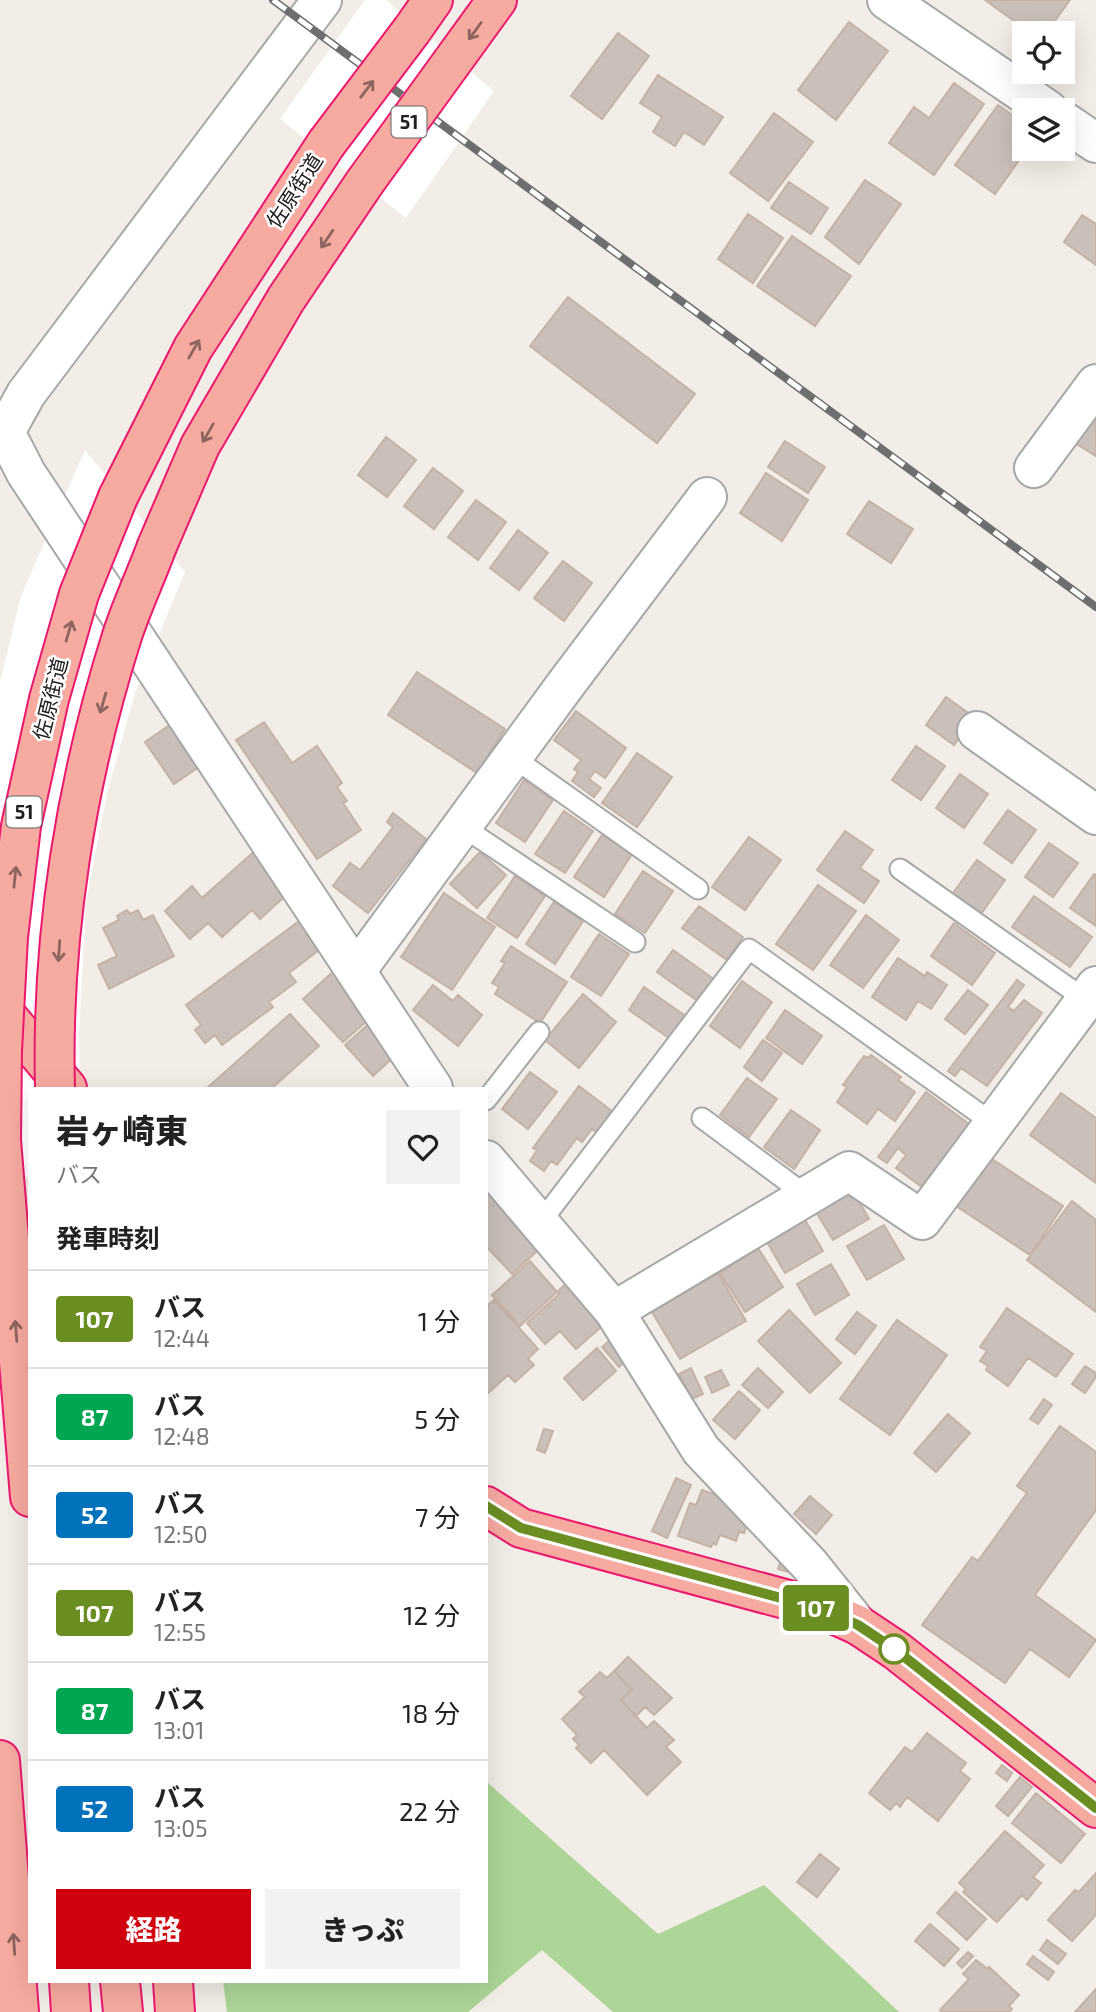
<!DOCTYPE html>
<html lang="ja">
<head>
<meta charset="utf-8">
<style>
	:root { --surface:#fff; --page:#f2f2f2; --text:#222; --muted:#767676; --line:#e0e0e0; --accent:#d1000e }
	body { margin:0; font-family:"Exo 2","Noto Sans JP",sans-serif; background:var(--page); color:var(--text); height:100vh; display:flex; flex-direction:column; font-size:26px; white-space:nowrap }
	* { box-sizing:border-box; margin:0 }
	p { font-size:23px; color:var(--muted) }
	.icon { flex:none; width:38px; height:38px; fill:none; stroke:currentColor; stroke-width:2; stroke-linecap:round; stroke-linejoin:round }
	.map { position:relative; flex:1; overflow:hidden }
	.drawer { position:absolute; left:28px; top:1087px; width:460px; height:896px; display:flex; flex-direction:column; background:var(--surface); border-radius:0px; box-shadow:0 7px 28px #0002 }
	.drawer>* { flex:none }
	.badge { padding:0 14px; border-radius:5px; font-size:24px; line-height:46px }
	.tools { position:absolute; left:1012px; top:21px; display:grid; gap:14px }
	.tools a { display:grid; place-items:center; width:63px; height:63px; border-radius:0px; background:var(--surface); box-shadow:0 7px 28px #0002; font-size:35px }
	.map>.badge { position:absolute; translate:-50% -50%; box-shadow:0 0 0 4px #fff }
	h2 { padding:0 28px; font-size:26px; line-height:63px }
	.round { display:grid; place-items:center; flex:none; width:74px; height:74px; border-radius:0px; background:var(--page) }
	.head { display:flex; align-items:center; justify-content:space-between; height:119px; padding:0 28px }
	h1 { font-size:33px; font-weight:800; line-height:52px }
	.button { display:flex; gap:14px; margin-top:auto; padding:14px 28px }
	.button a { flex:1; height:80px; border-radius:0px; background:var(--accent); color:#fff; font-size:28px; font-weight:800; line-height:80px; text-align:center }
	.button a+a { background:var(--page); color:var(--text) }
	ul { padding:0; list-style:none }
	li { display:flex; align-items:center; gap:21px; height:98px; padding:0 28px; border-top:2px solid var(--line) }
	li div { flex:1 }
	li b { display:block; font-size:26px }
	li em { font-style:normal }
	li .badge { min-width:77px; font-weight:700; text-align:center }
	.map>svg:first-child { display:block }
	.forest { fill:#add597 }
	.pier { fill:#fff }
	.building { fill:#cabfb9; stroke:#c5b2a7; stroke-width:2 }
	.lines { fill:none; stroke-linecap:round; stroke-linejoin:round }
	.service-casing { stroke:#a7a7a7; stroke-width:23 }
	.minor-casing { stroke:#a7a7a7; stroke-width:42 }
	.trunk-casing { stroke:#ec176e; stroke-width:42 }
	.service { stroke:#fff; stroke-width:19 }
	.minor { stroke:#fff; stroke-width:38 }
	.trunk { stroke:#f7aaa0; stroke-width:38 }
	.rail-casing { stroke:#6e6e6e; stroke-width:8 }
	.rail { stroke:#fff; stroke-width:5; stroke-dasharray:16; stroke-linecap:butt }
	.trunk-bridge-casing { stroke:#ec176e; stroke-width:42; stroke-linecap:butt }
	.trunk-bridge { stroke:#f7aaa0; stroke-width:38 }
	.oneway { stroke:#8c6560 }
	.line-casing { stroke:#fff; stroke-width:16 }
	.line { stroke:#6b8e23; stroke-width:10 }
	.stop-dot { fill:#fff; stroke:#6b8e23; stroke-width:3.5 }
	.labels { text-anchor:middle; stroke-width:5; stroke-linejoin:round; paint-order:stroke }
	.shield { fill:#fff; stroke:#636363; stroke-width:2 }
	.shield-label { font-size:19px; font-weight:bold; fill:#202020 }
	.street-label { font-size:21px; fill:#202020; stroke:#fff }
</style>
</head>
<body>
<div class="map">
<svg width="1096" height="2012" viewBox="0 0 1096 2012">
	<rect width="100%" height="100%" fill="#f2ede6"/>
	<path class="forest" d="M487,1782L658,1934L764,1885L899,2012H613L542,1950L468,2012H227L223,1981H486Z"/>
	<path class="pier" d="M365,0H386L494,91L406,218L280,119Z
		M85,450L185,572L135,693L107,793L86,902L79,1034L80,1088H30V1180L0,1159V682L21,596Z"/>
	<path class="building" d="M985,0H1070L1046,33H1031Z
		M849,22L888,51L836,120L798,90Z
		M618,33L649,56L602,119L571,96Z
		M658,75L723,117L704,145L684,132L675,146L653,132L662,117L640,103Z
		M954,83L984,104L934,175L889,143L914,107L929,118Z
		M998,105L1024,123V149H1027L995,194L955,165Z
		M774,113L813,142L768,201L730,173Z
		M865,180L901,204L859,264L825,237Z
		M789,182L828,208L811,234L771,208Z
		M748,214L783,238L753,283L718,259Z
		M1082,215L1096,224V265L1064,242Z
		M792,236L851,276L815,326L757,286Z
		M568,297L695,394L657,443L530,346Z
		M1096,413V456L1070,440Z
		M386,437L416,460L387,497L358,475Z
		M785,441L825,467L808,493L768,467Z
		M433,468L463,491L434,529L404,506Z
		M766,473L808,500L782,541L740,513Z
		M476,500L506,522L478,560L448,537Z
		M869,501L913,529L891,563L847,534Z
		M518,530L548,553L519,590L490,568Z
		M563,561L592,583L564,621L534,598Z
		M417,672L505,729L477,773L388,715Z
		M946,697L974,717L954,745L926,725Z
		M576,711L626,748L605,778L595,771L589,779L601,788L594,797L572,781L578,772L574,769L581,760L554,740Z
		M180,718L209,760L174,784L145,742Z
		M264,722L292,763L317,746L342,783L337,787L347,801L343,803L361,830L317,859L236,740Z
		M916,746L945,766L921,800L892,780Z
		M637,753L672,777L637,827L602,803Z
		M960,774L988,794L964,828L936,808Z
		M524,780L553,800L525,842L496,823Z
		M1008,810L1036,830L1012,863L984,843Z
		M564,811L593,831L565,873L535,854Z
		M393,813L426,839L368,913L333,886L350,863L360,870L393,827L387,822Z
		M845,831L873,850L860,868L879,881L864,903L817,870Z
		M602,835L632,854L604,897L574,877Z
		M749,837L781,860L745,910L712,887Z
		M1049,843L1078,863L1053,897L1025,877Z
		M258,848L294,888L260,919L252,910L222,937L208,923L190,939L165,911L192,886L202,898Z
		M480,852L506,875L477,908L450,884Z
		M977,860L1005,880L981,914L953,893Z
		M643,871L673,891L645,933L615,914Z
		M1094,874L1096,875V926L1070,908Z
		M515,876L545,896L517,938L487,918Z
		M818,885L856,911L813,970L776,944Z
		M444,893L495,927L452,990L401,957Z
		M1034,896L1092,937L1070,967L1012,927Z
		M554,902L583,921L555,964L526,944Z
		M699,906L743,937L727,960L682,928Z
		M127,910L130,914L138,910L143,920L153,915L174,956L109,989L98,965L117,956L103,928L119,920L117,916Z
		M866,915L899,940L863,988L830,965Z
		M306,916L327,944L289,973L296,982L269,1002L273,1007L222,1045L215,1035L205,1043L195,1030L201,1025L186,1005Z
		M954,923L995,953L972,985L931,956Z
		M599,934L629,954L601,996L571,977Z
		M511,946L567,982L540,1023L495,994L499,987L492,983L505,963L501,961Z
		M673,950L718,982L702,1004L657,972Z
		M898,958L925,976L927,972L947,985L931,1009L918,1001L906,1020L872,997Z
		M336,969L376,1013L343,1042L303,999Z
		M1017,980L1024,985L1008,1007L1014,1011L1024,1000L1042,1013L987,1086L961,1068L955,1076L948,1071Z
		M742,981L772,1002L740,1048L710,1026Z
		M433,985L453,1001L458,995L482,1015L458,1046L413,1010Z
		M644,987L690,1019L673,1041L629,1010Z
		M968,990L988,1005L965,1034L945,1019Z
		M583,994L616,1022L579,1068L545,1040Z
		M785,1010L822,1036L802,1064L766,1038Z
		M290,1014L319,1046L272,1088H207Z
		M371,1022L398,1053L373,1076L345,1045Z
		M763,1040L782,1053L762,1081L744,1067Z
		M871,1055L901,1077L898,1080L915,1092L895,1121L878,1109L867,1124L837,1102L847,1087L843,1085L864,1056L868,1058Z
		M530,1072L557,1092L528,1129L502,1109Z
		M747,1078L777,1099L749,1137L720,1115Z
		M579,1086L617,1115L601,1136L592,1129L582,1142L577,1138L557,1165L551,1161L544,1171L530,1161L537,1150L533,1148Z
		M926,1092L969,1124L922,1187L896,1168L906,1155L898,1148L887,1163L878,1157Z
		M1061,1093L1096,1118V1183L1030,1135Z
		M791,1110L820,1130L794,1169L764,1147Z
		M989,1157L1063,1206L1030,1255L956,1206Z
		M497,1185L544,1245L512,1274L486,1246V1195Z
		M853,1191L869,1219L833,1240L816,1212Z
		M1072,1201L1096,1220V1312L1027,1260Z
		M805,1220L823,1251L785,1273L767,1242Z
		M884,1225L904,1259L867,1280L847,1246Z
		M758,1248L783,1287L745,1312L720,1273Z
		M530,1261L557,1292L520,1326L492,1295Z
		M831,1264L849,1295L815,1315L797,1284Z
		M718,1273L746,1321L680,1359L652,1312Z
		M571,1279L602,1326L576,1349L560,1331L545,1344L527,1323L559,1294L557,1292Z
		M494,1300L538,1349L528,1359L534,1365L515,1382L508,1375L486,1395V1307Z
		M1007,1308L1073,1354L1056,1377L1028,1358L1008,1386L986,1370L988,1366L980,1361L987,1351L980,1347Z
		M789,1310L841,1363L810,1393L758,1341Z
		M857,1312L876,1326L855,1354L836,1339Z
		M897,1320L947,1355L890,1435L840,1399Z
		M616,1335L633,1354L619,1367L602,1347Z
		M597,1348L616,1371L583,1400L564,1378Z
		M1085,1366L1096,1373V1377L1085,1393L1072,1384Z
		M691,1368L703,1394L692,1399L679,1374Z
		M758,1368L783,1392L768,1408L742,1385Z
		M721,1370L729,1385L712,1393L705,1377Z
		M739,1391L760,1410L735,1439L713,1420Z
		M1044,1399L1052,1405L1038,1424L1030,1419Z
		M948,1414L970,1433L936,1472L914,1453Z
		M1060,1426L1096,1452V1510L1035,1595L1096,1640L1069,1677L1030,1649L1005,1683L922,1625L972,1557L978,1561L1027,1493L1017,1486Z
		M544,1429L553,1431L545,1453L537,1450Z
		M676,1478L691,1485L667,1538L652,1531Z
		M702,1490L739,1503L750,1516L744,1533L739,1532L736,1541L720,1535L716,1545L713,1543L711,1547L678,1536L690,1503L696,1505Z
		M810,1496L832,1515L816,1534L794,1514Z
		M784,1549L792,1573L778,1569Z
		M628,1657L672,1698L654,1715L645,1707L636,1716L621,1700L632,1690L614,1671Z
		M614,1671L632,1690L621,1700L647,1728L654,1721L674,1740L666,1747L681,1762L647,1795L604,1750L591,1763L576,1748L579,1745L573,1739L577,1735L562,1719L585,1697L579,1692L600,1672L607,1678Z
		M927,1733L966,1763L960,1771L970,1779L938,1821L907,1797L900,1807L896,1803L890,1810L869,1793L905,1747L912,1752Z
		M1002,1765L1012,1773L1007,1781L996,1773Z
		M1020,1777L1032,1787L1008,1816L996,1806Z
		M1036,1793L1085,1834L1061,1863L1012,1823Z
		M1005,1831L1044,1865L1033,1877L1041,1883L1027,1900L1022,1895L997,1922L963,1892L966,1889L959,1883Z
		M820,1854L839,1869L817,1897L797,1882Z
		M1096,1873V1915L1072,1941L1048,1920L1075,1890L1079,1892Z
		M956,1892L986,1919L967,1940L937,1913Z
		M930,1924L959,1949L944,1966L915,1941Z
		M1047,1940L1066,1954L1058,1964L1040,1950Z
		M968,1952L973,1956L962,1968L957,1963Z
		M1033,1956L1054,1972L1048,1980L1027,1964Z
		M976,1960L988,1969L989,1967L1019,1995L1009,2006L1012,2009L1009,2012H943L940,2010L969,1979L963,1974Z
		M1096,1989V2012H1075Z"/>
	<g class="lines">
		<g class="service-casing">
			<path id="service" d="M514,758L698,889
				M463,827L635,942
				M900,869L1086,1000
				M486,1100L539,1032
				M702,1118L807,1196
				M540,1223L749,949L994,1124"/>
		</g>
		<g class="minor-casing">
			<path id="minor" d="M322,0L26,394L5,432L26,473L433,1088
				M887,0L1048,110
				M1062,120L1096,143
				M1034,468L1096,384
				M977,731L1096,815
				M356,971L566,684L707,497
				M486,1160L614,1311L701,1450L810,1565L858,1625
				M614,1311L849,1171L922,1220L1096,986"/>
		</g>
		<g class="trunk-casing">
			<path id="trunk" d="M412,30L433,0
				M452,62L497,0
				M118,497L193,348L326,144
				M157,546L200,446L286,299L365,182
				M0,1008L67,1088
				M1,1140L30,1497
				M486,1506L521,1528L822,1609L858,1625L897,1651L1096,1808
				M0,1760L19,2012
				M69,1981L71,2012
				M120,1981L123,2012
				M173,1981L175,2012"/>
		</g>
		<use href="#service" class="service"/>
		<use href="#minor" class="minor"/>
		<use href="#trunk" class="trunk"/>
		<g class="rail-casing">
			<path id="rail" d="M273,0L1096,607"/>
		</g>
		<use href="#rail" class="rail"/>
		<g class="trunk-bridge-casing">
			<path id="trunk-bridge" d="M326,144L412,30
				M365,182L452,62
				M55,1088C51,936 76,781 122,636C132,605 146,576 157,546
				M1,1140L2,1051L8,937L21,826L49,699L79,594L118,497"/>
		</g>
		<use href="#trunk-bridge" class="trunk-bridge"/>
	</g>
	<defs><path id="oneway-shaft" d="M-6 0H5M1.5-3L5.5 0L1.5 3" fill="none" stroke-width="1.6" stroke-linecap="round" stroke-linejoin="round" transform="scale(1.75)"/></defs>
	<g class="oneway">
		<use href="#oneway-shaft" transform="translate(475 31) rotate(126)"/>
		<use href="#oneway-shaft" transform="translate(367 89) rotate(-53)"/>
		<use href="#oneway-shaft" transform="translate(327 239) rotate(124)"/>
		<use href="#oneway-shaft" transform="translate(194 349) rotate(-60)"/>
		<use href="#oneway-shaft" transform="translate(208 433) rotate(120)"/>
		<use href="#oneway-shaft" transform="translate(69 631) rotate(-74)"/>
		<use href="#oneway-shaft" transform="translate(103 703) rotate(106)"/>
		<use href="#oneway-shaft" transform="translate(15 877) rotate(-84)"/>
		<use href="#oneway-shaft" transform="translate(59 951) rotate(94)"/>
		<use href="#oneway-shaft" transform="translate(16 1331) rotate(-95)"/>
		<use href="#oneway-shaft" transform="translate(14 1944) rotate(-94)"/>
	</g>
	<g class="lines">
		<g class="line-casing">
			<path id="line" d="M486,1506L521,1528L822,1609L858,1625L897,1651L1096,1808"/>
		</g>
		<use href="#line" class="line"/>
	</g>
	<circle class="stop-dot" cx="894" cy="1649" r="14"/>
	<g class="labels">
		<g class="shield">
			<rect x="391.5" y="106.5" width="35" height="31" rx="5"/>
			<rect x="6.5" y="796.5" width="35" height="31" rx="5"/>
		</g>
		<g class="shield-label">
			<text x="409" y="129">51</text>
			<text x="24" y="819">51</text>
		</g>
		<g class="street-label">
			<text transform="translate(295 191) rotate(-57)" y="7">佐原街道</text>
			<text transform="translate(51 699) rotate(-76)" y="7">佐原街道</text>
		</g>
	</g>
</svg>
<div class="tools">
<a><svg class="icon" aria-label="locate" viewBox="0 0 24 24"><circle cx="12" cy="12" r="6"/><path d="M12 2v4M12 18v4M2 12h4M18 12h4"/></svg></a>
<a><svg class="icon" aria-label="layers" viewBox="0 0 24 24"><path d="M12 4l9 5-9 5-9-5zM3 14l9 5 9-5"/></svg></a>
</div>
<b class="badge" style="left:816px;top:1608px;background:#6b8e23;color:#fff">107</b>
<section class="drawer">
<div class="head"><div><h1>岩ヶ崎東</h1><p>バス</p></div><a class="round"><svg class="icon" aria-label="heart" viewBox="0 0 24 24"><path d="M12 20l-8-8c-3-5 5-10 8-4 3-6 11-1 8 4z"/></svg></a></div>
<h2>発車時刻</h2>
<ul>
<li><span class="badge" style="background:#6b8e23;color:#fff">107</span><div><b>バス</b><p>12:44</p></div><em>1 分</em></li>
<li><span class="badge" style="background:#00a651;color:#fff">87</span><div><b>バス</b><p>12:48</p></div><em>5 分</em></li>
<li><span class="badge" style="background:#0072bc;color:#fff">52</span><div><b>バス</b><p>12:50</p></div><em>7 分</em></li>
<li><span class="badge" style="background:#6b8e23;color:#fff">107</span><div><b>バス</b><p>12:55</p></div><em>12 分</em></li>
<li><span class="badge" style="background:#00a651;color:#fff">87</span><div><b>バス</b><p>13:01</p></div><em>18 分</em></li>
<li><span class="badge" style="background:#0072bc;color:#fff">52</span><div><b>バス</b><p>13:05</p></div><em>22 分</em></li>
</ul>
<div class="button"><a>経路</a><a>きっぷ</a></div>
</section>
</div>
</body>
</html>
